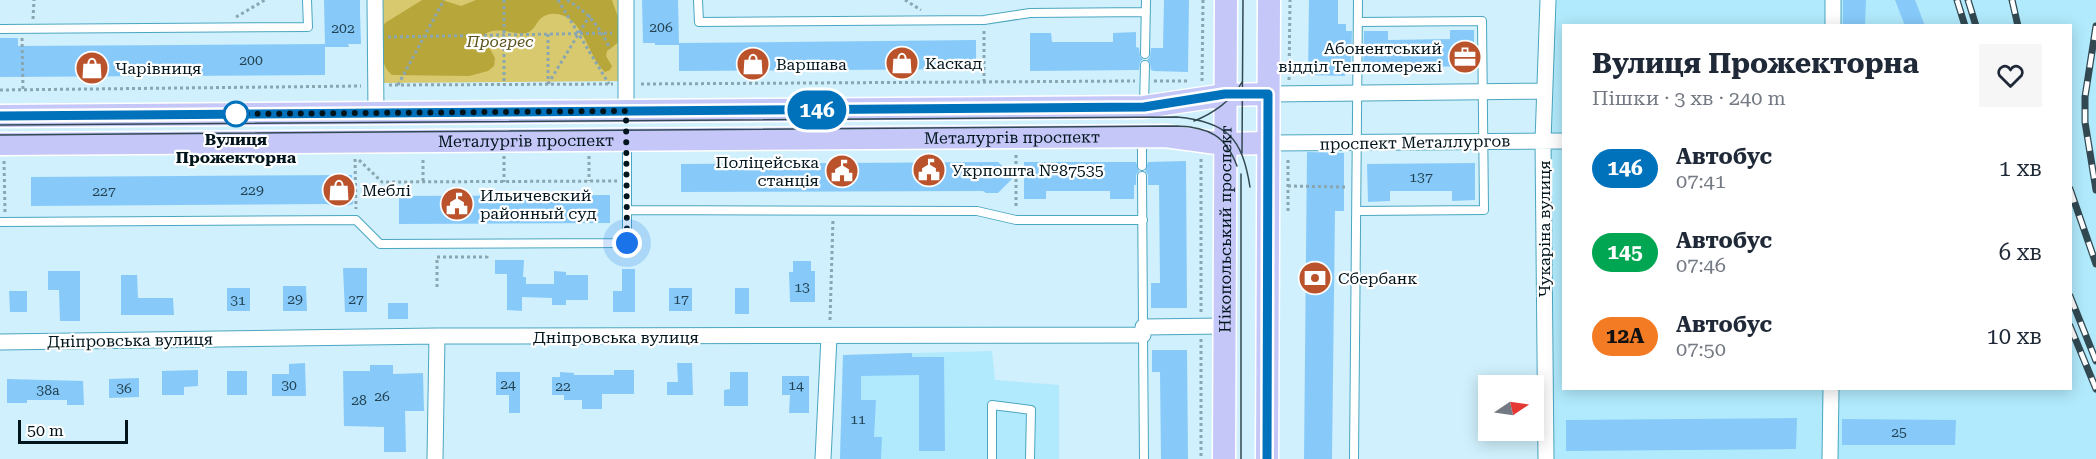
<!DOCTYPE html>
<html lang="uk">
<head>
<meta charset="utf-8">
<style>
	:root { --surface:#fff; --page:#f6f6f7; --text:#1f2937; --muted:#747a83 }
	body { margin:0; font-family:"Roboto Serif",serif; background:var(--page); color:var(--text); height:100vh; display:flex; flex-direction:column; font-size:22px; white-space:nowrap }
	* { box-sizing:border-box; margin:0 }
	p { font-size:20px; color:var(--muted) }
	.icon { flex:none; width:33px; height:33px; fill:none; stroke:currentColor; stroke-width:2; stroke-linecap:round; stroke-linejoin:round }
	.map { position:relative; flex:1; overflow:hidden }
	.details { position:absolute; left:1562px; top:24px; width:510px; height:366px; display:flex; flex-direction:column; background:var(--surface); border-radius:0px; box-shadow:0 3px 15px #0003 }
	.details>* { flex:none }
	.badge { padding:0 12px; border-radius:20px; font-size:21px; line-height:39px }
	.needle { width:39px; rotate:77deg }
	.controls { position:absolute; left:1478px; top:375px; display:grid; gap:12px }
	.controls a { display:grid; place-items:center; width:66px; height:66px; border-radius:0px; background:var(--surface); box-shadow:0 3px 15px #0003; font-size:30px }
	.scale { position:absolute; left:18px; bottom:15px; width:110px; box-sizing:border-box; padding-left:6px; border:3px solid #00141c; border-top:0; font-size:16px; line-height:21px; white-space:nowrap; color:#00141c; -webkit-text-stroke:4px #fff; paint-order:stroke }
	.you { position:absolute; width:30px; height:30px; margin:-15px; border:4px solid #fff; border-radius:50%; background:#1a73e8; box-shadow:0 0 0 9px #1a73e833 }
	.map>.badge { position:absolute; translate:-50% -50%; box-shadow:0 0 0 3px #fff }
	.round { display:grid; place-items:center; flex:none; width:63px; height:63px; border-radius:0px; background:var(--page) }
	.summary { display:flex; align-items:center; justify-content:space-between; height:102px; padding:0 30px }
	h1 { font-size:28px; font-weight:700; line-height:45px }
	ul { padding:0; list-style:none }
	li { display:flex; align-items:center; gap:18px; height:84px; padding:0 30px }
	li div { flex:1 }
	li b { display:block; font-size:22px }
	li em { font-style:normal }
	li .badge { min-width:66px; font-weight:700; text-align:center }
	.map>svg:first-child { display:block }
	.built { fill:#b1eafc; fill-rule:evenodd }
	.green { fill:#d8c96e }
	.forest { fill:#b7a63a }
	.building { fill:#87caf9 }
	.lines { fill:none; stroke-linecap:round; stroke-linejoin:round }
	.service-casing { stroke:#4ba6c1; stroke-width:10 }
	.minor-casing { stroke:#4ba6c1; stroke-width:17 }
	.primary-casing { stroke:#fff; stroke-width:25 }
	.path { stroke:#89a6b1; stroke-width:3; stroke-dasharray:3 3; stroke-linecap:butt }
	.service { stroke:#fff; stroke-width:8 }
	.minor { stroke:#fff; stroke-width:15 }
	.primary { stroke:#c4c7f7; stroke-width:22 }
	.tram { stroke:#324952; stroke-width:1.5 }
	.rail-casing { stroke:#324952; stroke-width:7 }
	.rail { stroke:#fff; stroke-width:4.5; stroke-dasharray:14; stroke-linecap:butt }
	.line-casing { stroke:#fff; stroke-width:14 }
	.line { stroke:#0072bc; stroke-width:9 }
	.walk { stroke:#00141c; stroke-width:6; stroke-dasharray:0 10.8 }
	.stop-dot { fill:#fff; stroke:#0072bc; stroke-width:3 }
	.labels { text-anchor:middle; stroke-width:4.5; stroke-linejoin:round; paint-order:stroke }
	.number-label { font-size:14px; fill:#224253 }
	.park-label { font-size:16px; font-style:italic; fill:#5c541c; stroke:#fff }
	.poi-label { font-size:16px; fill:#00141c; stroke:#fff; text-anchor:start }
	.street-label { font-size:16px; fill:#00141c; stroke:#fff }
	.stop-label { font-size:16px; font-weight:bold; fill:#00141c; stroke:#fff }
</style>
</head>
<body>
<div class="map">
<svg width="2096" height="459" viewBox="0 0 2096 459">
	<rect width="100%" height="100%" fill="#cff0fc"/>
	<path class="built" d="M1546,0H2096V459H1543ZM1563,26H2070V388H1563Z
		M992,351L995,380L1059,385V459H840L843,355Z"/>
	<path class="green" d="M377,0H623V81L378,83Z"/>
	<path class="forest" d="M422,0H442L461,6L476,0H612L620,23L619,42L607,51L606,56L612,66L610,70L605,72C587,57 583,11 551,14C535,16 538,30 526,33C512,35 499,26 485,34L483,37L495,58L494,66L488,71L469,76L392,75L387,70L383,62L382,29L385,23Z"/>
	<path class="building" d="M324,0H360V13L361,44H348L349,47H325V75L0,77V38H18V46L325,44Z
		M642,0H678L679,43L976,40V69L679,71V45H655V43H643Z
		M1164,0H1189L1188,72L1154,71L1151,70L1150,63L1147,60L1150,57L1151,48H1163Z
		M1309,0H1338V24H1346V31H1352L1351,68H1345V76L1308,75Z
		M1843,0H1866L1865,26H1843Z
		M1895,0H1915L1925,26H1905Z
		M1450,30H1474V66L1363,68L1364,31H1388V40L1450,39Z
		M1136,32V47L1139,48L1140,56L1143,59L1140,62L1139,70L1030,71V33H1051L1052,42H1113V33Z
		M1307,152L1344,153V211H1335L1332,459H1304Z
		M1186,161L1187,308H1151V283H1160L1159,185H1148V175L1145,171L1148,162Z
		M998,162L1014,177L998,193H986L983,191L681,192V164Z
		M1024,162H1136L1139,171L1136,175V185H1134V199H1110V191H1046V199H1024Z
		M1475,163V200L1452,201V191H1390V201L1368,202L1367,164Z
		M352,175L353,204L342,207L326,204L31,206V177Z
		M610,195V223L399,224V196Z
		M495,260H524L523,277H526V284H554V271L566,272V275H588V300H566V305H552V298L522,297V311L507,310V274H495Z
		M793,261H811V271H815V302H790L789,272H793Z
		M343,268H367V312H345Z
		M622,269H635V312H613V291H622Z
		M48,271H80V321H60L59,290H48Z
		M121,275H137L138,298H173L174,315H121Z
		M283,286H306L307,311H283Z
		M227,288H250V311H227Z
		M669,288H692V311H669Z
		M735,288H749V314H735Z
		M9,291H27V312H10Z
		M388,303H408V319H388Z
		M1152,350H1187L1188,459H1161L1160,372H1152Z
		M912,353V357H944L945,451H919V375L861,376V400H876L874,437H882L881,459H840L843,355Z
		M305,363L306,396H272V374H289V364Z
		M677,363H692L693,395H667V382H678Z
		M370,365H393V374L423,373L424,411H405L406,452H384V427L344,426L343,371H370Z
		M198,370V386L184,387V395H162V371Z
		M614,370H634V394H602V409H582V400H564V395H552V377H560V372L574,373V375H614Z
		M227,371H247V395H227Z
		M496,372H520V413H509V395H496Z
		M730,372H748V406H724V390L730,389Z
		M782,376H809V413H789L790,395H782Z
		M139,378V397L109,398V379Z
		M7,379L83,381L84,405H67V400H27V403H7Z
		M1797,418L1796,449L1566,451V420Z
		M1842,419L1956,420L1955,445H1842Z"/>
	<g class="lines">
		<g class="service-casing">
			<path id="service" d="M698,0L699,22L984,20L1030,13L1146,12
				M0,29L308,27L307,0
				M1145,54L1146,0
				M1144,105L1145,65
				M1142,138V166
				M1142,176L1143,327
				M627,210L977,211L1016,220H1143
				M1357,211L1484,210L1482,21L1358,22
				M0,222L356,220L380,244L627,243V141
				M1143,335L1144,459
				M992,459V405L1031,410L1030,459
				M1354,459L1358,0"/>
		</g>
		<g class="minor-casing">
			<path id="minor" d="M375,0L376,113
				M626,0V111
				M1833,26V0
				M1268,94L1544,91
				M1267,143L1563,141
				M0,342L437,336L1143,335V327L1224,326
				M435,459L437,336
				M823,459L829,337
				M1546,459L1543,141L1548,0
				M1830,459L1831,388"/>
		</g>
		<g class="primary-casing">
			<g id="primary">
				<path d="M0,116L1144,107L1225,95L1268,94"/>
				<path id="s1" d="M0,144L1165,136L1224,144L1267,143"/>
				<path id="s2" d="M1224,459L1226,0"/>
				<path d="M1267,459L1269,0"/>
			</g>
		</g>
		<path class="path" d="M504,0V85
			M558,0L609,84
			M567,0C589,13 600,27 610,49
			M905,0L921,10
			M236,17L265,0
			M33,19L34,0
			M984,31V81
			M548,34V83
			M388,37L612,33
			M22,38L23,90
			M1289,80L1290,0
			M1154,81H1189
			M1202,81L1203,0
			M548,84L590,15
			M641,84L1135,81
			M389,85L613,84
			M398,85L444,0
			M0,90L361,86
			M1016,155V209
			M504,156V182
			M589,156V181
			M355,159L356,209
			M1201,159V312
			M359,160L382,182L617,181
			M423,160V182
			M4,161L5,212
			M1288,186L1346,187
			M1288,211V158
			M437,287V257H487V253
			M830,320L833,219
			M1201,339V459"/>
		<use href="#service" class="service"/>
		<use href="#minor" class="minor"/>
		<use href="#primary" class="primary"/>
		<path class="tram" d="M1194,121C1212,114 1233,100 1242,82
			M0,125L1177,117C1228,122 1242,138 1250,187
			M0,135L1177,126C1209,127 1226,136 1237,166
			M1242,153L1243,0
			M1241,459V174"/>
		<g class="rail-casing">
			<path id="rail" d="M1957,0L1965,26
				M1968,0L1976,26
				M2012,0L2018,26
				M2096,26L2085,97V122L2096,190
				M2070,189L2096,264
				M2070,296L2096,361
				M2070,326L2096,389"/>
		</g>
		<use href="#rail" class="rail"/>
	</g>
	<g class="lines">
		<g class="line-casing">
			<path id="line" d="M0,116L1144,107L1225,94H1268L1267,459"/>
		</g>
		<use href="#line" class="line"/>
		<path class="walk" d="M236,114L626,111L627,243"/>
	</g>
	<defs>
		<g id="office-disc" transform="scale(1.725)"><circle r="9.5" fill="#ba522b" stroke="#fff"/><path d="M-6-3h4V-5.5h4V-3h4V5H-6ZM-1-4.5V-3h2v-1.5ZM-6 0V1H6V0Z" fill="#fff"/></g>
		<g id="shop-disc" transform="scale(1.725)"><circle r="9.5" fill="#ba522b" stroke="#fff"/><path d="M-5-2.5h2.3a2.7 3.5 0 0 1 5.4 0H5L5.5 6h-11ZM-1.5-2.5h3a1.5 2.3 0 0 0-3 0Z" fill="#fff"/></g>
		<g id="civic-disc" transform="scale(1.725)"><circle r="9.5" fill="#ba522b" stroke="#fff"/><path d="M-.6-6.5H3V-4.5H.6V-3L4-1V1h2V6H-6V1h2V-1L-.6-3ZM-1.2 2.5V6h2.4V2.5Z" fill="#fff"/></g>
		<g id="bank-disc" transform="scale(1.725)"><circle r="9.5" fill="#ba522b" stroke="#fff"/><path d="M-6-4H6V4H-6ZM0-2.3a2.3 2.3 0 1 0 0 4.6a2.3 2.3 0 1 0 0-4.6Z" fill="#fff"/></g>
	</defs>
	<g fill-rule="evenodd">
		<use href="#office-disc" x="1465" y="57"/>
		<use href="#shop-disc" x="902" y="63"/>
		<use href="#shop-disc" x="753" y="64"/>
		<use href="#shop-disc" x="92" y="68"/>
		<use href="#civic-disc" x="929" y="170"/>
		<use href="#civic-disc" x="842" y="171"/>
		<use href="#shop-disc" x="339" y="190"/>
		<use href="#civic-disc" x="457" y="204"/>
		<use href="#bank-disc" x="1315" y="278"/>
	</g>
	<circle class="stop-dot" cx="236" cy="114" r="12"/>
	<g class="labels">
		<g class="number-label">
			<text x="661" y="32">206</text>
			<text x="343" y="33">202</text>
			<text x="251" y="65">200</text>
			<text x="1421" y="182">137</text>
			<text x="252" y="195">229</text>
			<text x="104" y="196">227</text>
			<text x="802" y="292">13</text>
			<text x="295" y="304">29</text>
			<text x="356" y="304">27</text>
			<text x="681" y="304">17</text>
			<text x="238" y="305">31</text>
			<text x="508" y="389">24</text>
			<text x="289" y="390">30</text>
			<text x="796" y="390">14</text>
			<text x="563" y="391">22</text>
			<text x="124" y="393">36</text>
			<text x="48" y="395">38а</text>
			<text x="382" y="401">26</text>
			<text x="359" y="405">28</text>
			<text x="858" y="424">11</text>
			<text x="1899" y="437">25</text>
		</g>
		<g class="park-label">
			<text x="500" y="47">Прогрес</text>
		</g>
		<g class="poi-label">
			<text x="1442" y="54" text-anchor="end">Абонентський<tspan x="1442" dy="18">відділ Тепломережі</tspan></text>
			<text x="925" y="69">Каскад</text>
			<text x="776" y="70">Варшава</text>
			<text x="115" y="74">Чарівниця</text>
			<text x="819" y="168" text-anchor="end">Поліцейська<tspan x="819" dy="18">станція</tspan></text>
			<text x="952" y="176">Укрпошта №87535</text>
			<text x="362" y="196">Меблі</text>
			<text x="480" y="201">Ильичевский<tspan x="480" dy="18">районный суд</tspan></text>
			<text x="1338" y="284">Сбербанк</text>
		</g>
		<g class="street-label">
			<text dy="6" stroke="none"><textPath href="#s1" startOffset="1012">Металургів проспект</textPath></text>
			<text dy="6" stroke="none"><textPath href="#s1" startOffset="526">Металургів проспект</textPath></text>
			<text transform="translate(1415 142) rotate(-1)" y="6">проспект Металлургов</text>
			<text dy="6" stroke="none"><textPath href="#s2" startOffset="230">Нікопольський проспект</textPath></text>
			<text transform="translate(1544 229) rotate(-90)" y="6">Чукаріна вулиця</text>
			<text x="616" y="343">Дніпровська вулиця</text>
			<text transform="translate(130 340) rotate(-1)" y="6">Дніпровська вулиця</text>
		</g>
		<g class="stop-label">
			<text x="236" y="145">Вулиця<tspan x="236" dy="18">Прожекторна</tspan></text>
		</g>
	</g>
</svg>
<div class="controls">
<a><svg class="needle" viewBox="-14 -14 28 28"><path d="M0-13l5 13h-10z" fill="#e53935"/><path d="M0 13l5-13h-10z" fill="#747a83"/></svg></a>
</div>
<div class="scale">50 m</div>
<div class="you" style="left:627px;top:243px"></div>
<b class="badge" style="left:817px;top:110px;background:#0072bc;color:#fff">146</b>
<section class="details">
<div class="summary"><div><h1>Вулиця Прожекторна</h1><p>Пішки · 3 хв · 240 m</p></div><a class="round"><svg class="icon" aria-label="heart" viewBox="0 0 24 24"><path d="M12 20l-8-8c-3-5 5-10 8-4 3-6 11-1 8 4z"/></svg></a></div>
<ul>
<li><span class="badge" style="background:#0072bc;color:#fff">146</span><div><b>Автобус</b><p>07:41</p></div><em>1 хв</em></li>
<li><span class="badge" style="background:#00a651;color:#fff">145</span><div><b>Автобус</b><p>07:46</p></div><em>6 хв</em></li>
<li><span class="badge" style="background:#f37b24;color:#111">12А</span><div><b>Автобус</b><p>07:50</p></div><em>10 хв</em></li>
</ul>
</section>
</div>
</body>
</html>
